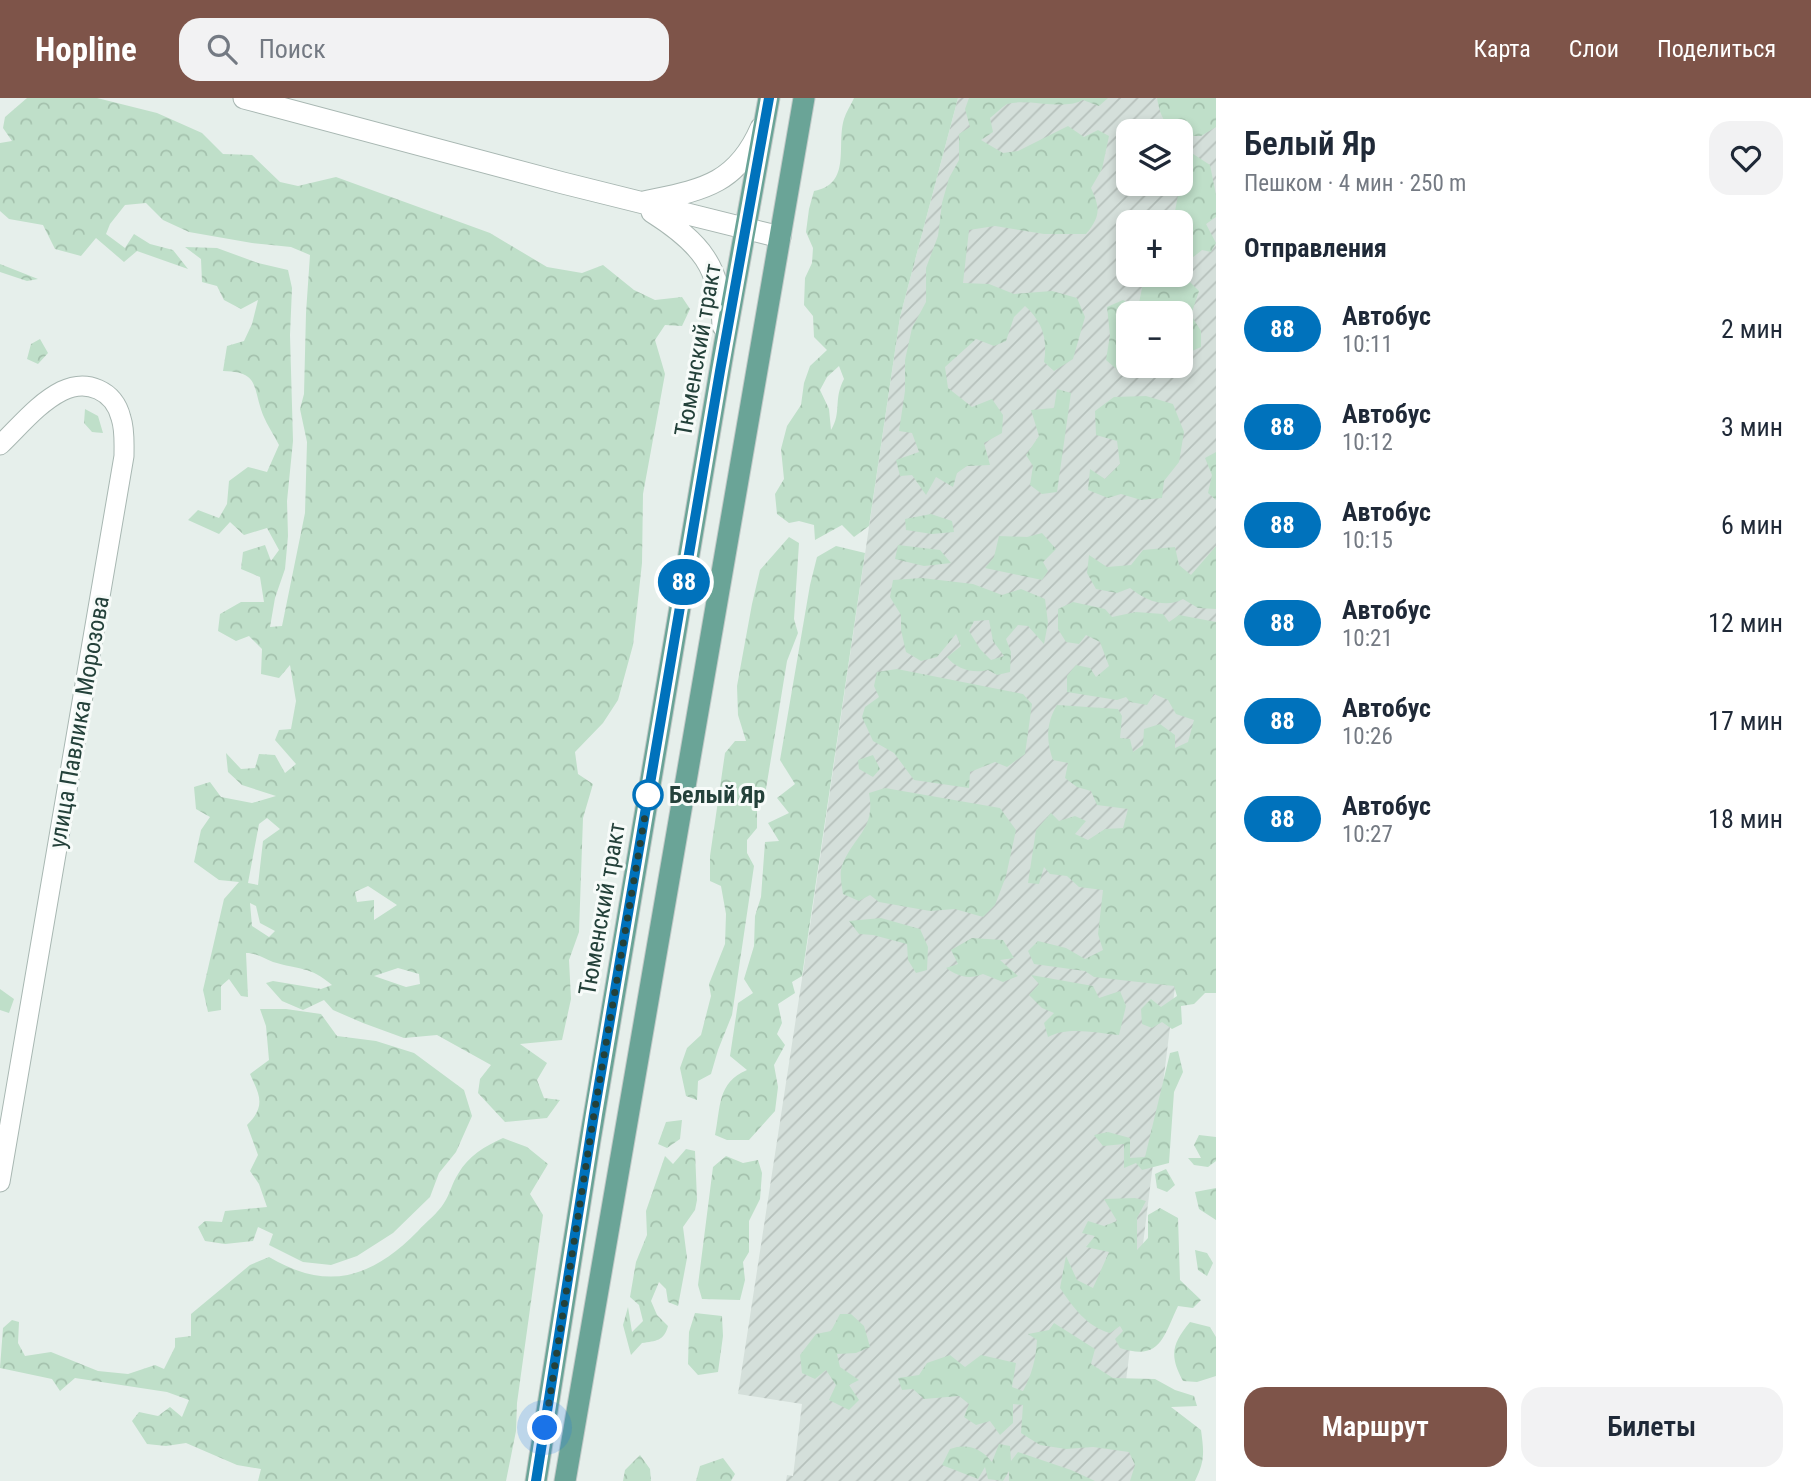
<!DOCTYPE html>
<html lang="ru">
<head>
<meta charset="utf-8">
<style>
	:root { --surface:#fff; --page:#f2f2f3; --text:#1f2937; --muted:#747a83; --accent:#7e5449 }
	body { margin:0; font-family:"Roboto Condensed",sans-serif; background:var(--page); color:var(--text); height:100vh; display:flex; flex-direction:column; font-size:26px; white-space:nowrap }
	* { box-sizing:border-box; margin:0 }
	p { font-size:23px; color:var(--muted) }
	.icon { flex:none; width:38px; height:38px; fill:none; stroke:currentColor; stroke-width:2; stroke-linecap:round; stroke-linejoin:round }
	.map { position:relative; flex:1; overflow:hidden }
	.side { display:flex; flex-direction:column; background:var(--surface); width:595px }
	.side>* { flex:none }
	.badge { padding:0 14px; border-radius:23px; font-size:24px; line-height:46px }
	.buttons { position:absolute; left:1116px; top:21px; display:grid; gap:14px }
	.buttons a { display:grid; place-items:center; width:77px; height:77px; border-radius:14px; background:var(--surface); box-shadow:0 4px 10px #0003; font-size:35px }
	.you { position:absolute; width:35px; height:35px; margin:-18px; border:5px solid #fff; border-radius:50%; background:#1a73e8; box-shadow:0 0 0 10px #1a73e833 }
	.map>.badge { position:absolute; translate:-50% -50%; box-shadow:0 0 0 4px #fff }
	h2 { padding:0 28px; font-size:26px; line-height:63px }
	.round { display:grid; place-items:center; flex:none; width:74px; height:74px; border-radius:21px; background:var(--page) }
	.head { display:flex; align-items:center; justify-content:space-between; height:119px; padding:0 28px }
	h1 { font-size:33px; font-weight:600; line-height:52px }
	.cta { display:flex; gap:14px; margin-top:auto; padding:14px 28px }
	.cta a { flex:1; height:80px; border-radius:21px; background:var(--accent); color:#fff; font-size:28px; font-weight:600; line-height:80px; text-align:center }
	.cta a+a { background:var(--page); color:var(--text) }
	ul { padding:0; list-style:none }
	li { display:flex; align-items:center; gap:21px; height:98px; padding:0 28px }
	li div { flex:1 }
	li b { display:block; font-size:26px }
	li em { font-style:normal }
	li .badge { min-width:77px; font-weight:700; text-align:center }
	header { display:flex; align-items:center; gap:42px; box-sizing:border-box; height:98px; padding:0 35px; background:var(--accent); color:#fff }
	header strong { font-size:33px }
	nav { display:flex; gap:38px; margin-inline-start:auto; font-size:24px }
	.search { width:490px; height:63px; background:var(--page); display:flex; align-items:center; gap:18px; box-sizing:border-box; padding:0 24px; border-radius:21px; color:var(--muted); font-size:26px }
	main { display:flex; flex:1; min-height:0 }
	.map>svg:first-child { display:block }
	.industrial { fill:url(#industrial-furrows); fill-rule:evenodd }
	.forest { fill:url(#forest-crowns); fill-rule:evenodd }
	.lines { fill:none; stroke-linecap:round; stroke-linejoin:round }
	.minor-casing { stroke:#a8b7b2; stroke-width:21 }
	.tertiary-casing { stroke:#a8b7b2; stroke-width:23 }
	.primary-casing { stroke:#c2cac8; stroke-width:23 }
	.minor { stroke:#fff; stroke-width:19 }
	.tertiary { stroke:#fff; stroke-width:21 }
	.primary { stroke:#6aa497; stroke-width:21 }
	.line-casing { stroke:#fff; stroke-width:16 }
	.line { stroke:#0072bc; stroke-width:10 }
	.walk { stroke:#24413a; stroke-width:7; stroke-dasharray:0 12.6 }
	.stop-dot { fill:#fff; stroke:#0072bc; stroke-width:3.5 }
	.labels { text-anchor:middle; stroke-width:6; stroke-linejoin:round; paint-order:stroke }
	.street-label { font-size:24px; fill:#24413a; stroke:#f7fbf9 }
	.stop-label { font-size:24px; font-weight:bold; fill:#24413a; stroke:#f7fbf9; text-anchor:start }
</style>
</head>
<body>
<header>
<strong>Hopline</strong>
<div class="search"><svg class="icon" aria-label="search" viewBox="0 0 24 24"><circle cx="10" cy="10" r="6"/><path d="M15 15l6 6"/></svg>Поиск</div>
<nav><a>Карта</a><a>Слои</a><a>Поделиться</a></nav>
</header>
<main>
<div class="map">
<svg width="1216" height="1383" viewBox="0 0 1216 1383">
	<defs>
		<pattern id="industrial-furrows" width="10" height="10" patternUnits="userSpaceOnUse" patternTransform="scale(1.75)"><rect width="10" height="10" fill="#d4dfda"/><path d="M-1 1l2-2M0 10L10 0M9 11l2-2" fill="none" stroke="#b6c1bc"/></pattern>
		<pattern id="forest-crowns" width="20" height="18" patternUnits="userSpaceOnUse" patternTransform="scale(1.75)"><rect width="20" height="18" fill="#bfdfc9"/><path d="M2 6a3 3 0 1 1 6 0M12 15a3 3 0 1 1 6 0" fill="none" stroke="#a4c1ad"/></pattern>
	</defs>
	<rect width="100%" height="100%" fill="#e6efeb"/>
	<path class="industrial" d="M958,0H1216V891L1175,889L1122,1315L1189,1383H786L787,1377L793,1378L802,1306L738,1296L808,842L900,219ZM1129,33H1181V86H1129ZM1129,124H1181V177H1129ZM1129,215H1181V268H1129Z"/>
	<path class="forest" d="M27,0H97L157,15L202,35L223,56L252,57L280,84L298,88L336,79L490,135L547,169L582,175L603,167L634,192L655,202L682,199L690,211L682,228L665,227L655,242L665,276L643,396L642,465L633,547L618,602L603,625L575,654L578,676L593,686L583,720L579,834L569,862L571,901L562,942L520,946L547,965L537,982L544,1000L560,1002L547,1020L505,1024L478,995L480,981L491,967L437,937L404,940L363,925L333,912L324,902L303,912L282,903L266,885L273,883L321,891L332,887C310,868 299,872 273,864C263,860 256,855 246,855L248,899L241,898L229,881L221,888V912L208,914L203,892L224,801L239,784L219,782L194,764L201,732L210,719L196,711L194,689L210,684L221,699L252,705L276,698L242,687L228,674L226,655L241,671L255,670L259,656L275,657L285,675L296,666L275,642L279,632L291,631L296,603L290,567L279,580L261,576L262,551L249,538L236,543L218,533L220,516L241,504H264L260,479L241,471L243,454L265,447L271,463L279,452L267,430L244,437L230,424L219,436L188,422L198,412L219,420L227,406L229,383L248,369L267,374L279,347C274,337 267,327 263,317C252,288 260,274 223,273L227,248L244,243L252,226L258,202L241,211L224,202L217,188L202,184L201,161L185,149L217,150L258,165L288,172L292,190L290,237L293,343L287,403L288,438L285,471L275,500L270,529L282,528L305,415L307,344L300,311L304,296L306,215L310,157L291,149L252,145L189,134L163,122L146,105L125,107L110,126L106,136L125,150L134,136L150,146L173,152L188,171L137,153L124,164L96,140L81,158L55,151L43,127L9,121L0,113V45L12,43L3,30L5,19ZM267,720L280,731L263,743L258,787L248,785L259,726ZM368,788L397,807L374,822V802L357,804L355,794ZM250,805L256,808L260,825L275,833L269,839L252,828ZM398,870L419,876L420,886L406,889L374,878Z
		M854,0H958L900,219L869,428L854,439L842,427L815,442L814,427L799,423L789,425L777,416L775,396L784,381L781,351L787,328L801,307L804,285L810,268L827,252L814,239L813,218L804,207L805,180L812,165L813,150L806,134L809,111L814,93C852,86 836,47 844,21C846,14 851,7 854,0ZM839,268L844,281C833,302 842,314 831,332L829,311L820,292L827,279Z
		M969,0H1108L1099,8L1083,2C1062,13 1029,0 1007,6C1001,10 995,16 990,20L993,34L981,42L1003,55L1018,53L1068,28L1084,39L1098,32L1109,38L1102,71L1091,90C1100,110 1101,118 1086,136H1044L995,128L969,132L963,185L989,186L1014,196L1052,193L1077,200L1085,219L1073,261L1054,273L1044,264C1048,241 1042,223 1025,208L1014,219L1006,243L994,248L976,241L945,269L948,290L972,309L992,301L1003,317L1002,335L984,345L990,367L967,368L957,375L953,389L936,379L926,397L912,377L900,378L896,362L919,354L912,335L899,333L905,293V262L912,230L926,204V170L938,138L942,105L949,80L959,62V36L970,29L965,11Z
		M1157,0H1216V29L1201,38H1182L1181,33C1164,30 1160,16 1157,0Z
		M1181,50L1187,52L1210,67L1216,97V119L1206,126L1216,145L1211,154L1202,152L1192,160L1181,155V124H1173L1178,97L1155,86H1181Z
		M0,166L38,181L27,183L0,174Z
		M1158,180L1187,181L1199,193L1191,217L1201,233V249L1190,254L1186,276L1159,273L1120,274L1106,262L1110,237L1107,209L1123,202L1138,210L1143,185ZM1181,215V268H1129V215Z
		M40,241L48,255L38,266L27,261L31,246Z
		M1057,291L1071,295L1057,394L1042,396L1030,387L1033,368L1026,357L1039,338L1031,312L1054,310Z
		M1146,298L1173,306L1184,334L1179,364L1164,383L1162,400L1141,402L1121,396L1108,400L1088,392L1090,371L1105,381L1120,366L1117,343L1096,337L1095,313L1114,299Z
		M85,311L98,318L103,335L92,334L84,325Z
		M1216,354V402L1208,395L1212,377L1205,360Z
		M931,416L952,423L954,434L932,436L906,432L905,421Z
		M1042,435L1056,451L1043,464L1048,473L1042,482L985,470L994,459L999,438L1027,439Z
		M789,439L799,445L794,521L798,535L787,563L764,703L757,711V730L747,742V755L754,768L732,917L718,952L711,976L698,983L697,1002L686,998L680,970L687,950L701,937L711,898L709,886L725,846L726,816L721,788L710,783V758L725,655L735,643H746L738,617L737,588L752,506L760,472Z
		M898,447L940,452L951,465L924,468L895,461Z
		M836,448L865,455L802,878L792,884L795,895L778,906L782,925L777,936L785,947L774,967L778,989L775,1013L749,1042H727L715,1037C721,1008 717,985 747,972L730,958L738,905L753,895L744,881L754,848L755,818L761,799L765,744L779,743L768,725L789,715L777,700L795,686L780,662L810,487L817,459Z
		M1216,448V511L1198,510L1183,501C1165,511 1145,502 1130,490L1117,495L1096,491L1087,475L1089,457L1107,469L1131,467L1143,452L1175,449L1179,467L1191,477Z
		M922,480L973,486L1002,497L1021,491L1045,501L1048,525L1044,546L1028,528L1018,527L1006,541L1011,554L1010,574L997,577L988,572C974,576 956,571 947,559L961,548L956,536L937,559L921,563L906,554L901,532V517L890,499L893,482ZM989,522L993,543L1004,558L991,562L980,551L969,533L974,523Z
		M1073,504L1105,511L1112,519L1136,514L1163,516L1169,524L1179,517L1216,524V895H1205L1194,906L1181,908L1182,926L1172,931L1162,924L1152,930L1142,926L1141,911L1151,901L1161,909L1177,898L1174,888L1094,879L1085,873L1034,866L1028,853L1038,843L1066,850L1085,861L1103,852L1098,836L1103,792L1079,789L1067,778L1050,776L1044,769L1039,786L1028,785L1036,732L1051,715L1059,723L1075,718L1086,723L1075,736L1088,742L1105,731L1123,730L1128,711L1097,707L1091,693L1077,689L1065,680L1068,665L1053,662C1046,643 1046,625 1057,607L1118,611L1122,618L1120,640L1130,641L1133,654L1143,647L1144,631L1160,626L1175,637V650L1188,644L1194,622L1176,616L1168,602L1154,596L1147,607L1130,604L1126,599L1117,602L1067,594V578L1076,567L1090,570L1096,579L1109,568L1100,544L1086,537L1079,546L1066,544L1058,531V511Z
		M897,571L1023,596L1032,606L1025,656L1007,669L995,664L970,674L969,690L914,682L894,655L873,643L862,619L865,609L879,599L874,588L877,574Z
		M873,657L880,671L873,679L859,671L858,662Z
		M885,690L1000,710L1016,732L1006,778L995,807L983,819L955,811L930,813L879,804L870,797L859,803L843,796C842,788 839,776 842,768C853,738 876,732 869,695Z
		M881,820L920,831L928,849L927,872L916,875L908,862L907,846L873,837L859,836L849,823Z
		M972,840L1003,842L1014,860L1000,862L1018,878L1003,884L983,876C968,882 958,878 946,870L958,866L951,852Z
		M1031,877L1093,888L1099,900L1120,893L1126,908L1119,937C1096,935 1068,928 1048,939L1044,925L1054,915L1042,910L1029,897L1039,886Z
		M0,891L14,901L9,915L0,912Z
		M260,911H286L321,916L337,938L376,943L414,955L464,992L472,1018L456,1054L439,1075L430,1099L393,1135L357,1158L331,1167L303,1164L269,1147L273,1136L258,1129L253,1143L225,1146L205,1143L198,1129L205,1123L222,1124L225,1113L267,1109L259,1086L250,1073L258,1057L247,1027C266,1008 260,998 250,976L269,962L266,928Z
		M1178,953L1183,974L1174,994L1169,1065L1142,1072L1136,1065L1124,1070V1046L1103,1048L1094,1037L1108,1034L1130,1040V1060L1145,1059L1170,955Z
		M682,1022L680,1041L667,1050L658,1046L666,1024Z
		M1199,1037L1216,1039V1063L1208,1069L1194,1067L1188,1060H1201L1194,1047Z
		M503,1040L527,1049L548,1066L530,1096L543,1117L517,1305L516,1333L506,1383H258L261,1371L237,1367L186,1345L166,1348L147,1346L132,1323L139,1314L158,1318L170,1309L182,1319L189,1302L167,1294L75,1280L60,1293L52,1281L0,1270L3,1230L12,1222L19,1224L18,1245L25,1258L51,1254L98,1273L128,1276L155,1267L164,1271L175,1249V1240L191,1238V1216L250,1167L269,1159C328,1194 372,1180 418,1133C426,1124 438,1115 444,1105C450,1096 452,1085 458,1076C469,1057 484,1049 503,1040Z
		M686,1051L695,1053L697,1102L695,1112L683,1129L687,1160L678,1208L668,1204L666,1191L659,1184L651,1203L657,1217L668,1228C664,1243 656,1243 642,1245L631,1257L623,1227L628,1209L632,1234L643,1223L639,1207L630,1199L636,1164L647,1137L646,1113L665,1058L673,1066Z
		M726,1058L743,1065L758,1062L762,1075L760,1101L749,1123V1154L743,1164L745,1182L740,1202L702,1201L698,1187L713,1069Z
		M1166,1071L1175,1087L1167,1094L1157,1090L1155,1076Z
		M1216,1090V1122L1199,1111L1195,1094Z
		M1135,1100L1146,1103L1137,1120V1152L1148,1140V1117L1160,1110L1178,1120L1180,1182L1201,1202L1193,1210L1178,1208C1163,1240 1160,1263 1120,1250L1115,1241L1123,1233L1120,1228L1110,1235C1087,1229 1073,1209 1060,1190L1066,1158L1077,1182L1093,1190L1109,1154L1086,1149L1095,1138L1082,1135L1088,1123L1104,1128L1117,1123L1104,1101Z
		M1195,1152L1207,1155L1213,1165L1207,1178L1198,1172Z
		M695,1215L722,1218L723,1238L718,1274L698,1277L688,1266L689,1234Z
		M840,1216H851L864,1228L870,1249L856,1255L837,1256L840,1269L859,1282L849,1287L859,1302L849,1312L829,1302L836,1287L826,1272L815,1281L802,1275L800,1257L816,1236L831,1233Z
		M1190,1224L1210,1229L1216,1239V1278L1197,1284L1183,1283C1169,1257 1172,1246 1190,1224Z
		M1054,1225L1095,1251L1091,1266L1113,1280L1155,1281L1175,1292L1194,1298L1197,1308L1171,1309L1201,1332C1204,1354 1205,1363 1195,1383H1130L1135,1367L1129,1354L1093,1349L1066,1351L1040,1347L1021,1335L1023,1307L1013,1306V1325L1000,1337L990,1323L976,1327L964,1319L969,1306L959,1298L924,1301L913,1291L902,1292L898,1280L919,1277L927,1265L950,1257L965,1269L981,1257L1016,1265L1012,1289L1023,1293C1032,1276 1036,1261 1037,1242L1028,1236L1049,1232Z
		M999,1346L1010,1348L1011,1363L1018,1354L1071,1372L1095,1383H1009V1373L1003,1383L988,1381L985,1369L978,1381L942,1367L950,1351C967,1345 981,1350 992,1364Z
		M640,1357L650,1371L651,1383H623L625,1372Z
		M723,1360L735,1376L731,1383H696L700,1368Z"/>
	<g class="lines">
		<g class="minor-casing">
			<path id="minor" d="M0,347C19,329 38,305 62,293C87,281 114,292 121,320C125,332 124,345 124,358L0,1084"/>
		</g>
		<g class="tertiary-casing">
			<path id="tertiary" d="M244,0L563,85L780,139
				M644,104C700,92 736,88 761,30
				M652,114C701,145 721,169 723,228"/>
		</g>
		<g class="primary-casing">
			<path id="primary" d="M536,1383L590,1042L724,249L769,0
				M565,1383L804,0"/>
		</g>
		<use href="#minor" class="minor"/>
		<use href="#tertiary" class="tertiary"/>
		<use href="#primary" class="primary"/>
	</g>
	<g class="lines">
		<g class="line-casing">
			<path id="line" d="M536,1383L594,1016L720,273L769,0"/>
		</g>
		<use href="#line" class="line"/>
		<path class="walk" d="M545,1330L594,1016L649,694L648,697"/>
	</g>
	<circle class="stop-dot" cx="648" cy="697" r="14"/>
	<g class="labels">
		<g class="street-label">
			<text transform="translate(698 252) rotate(-80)" y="8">Тюменский тракт</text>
			<text transform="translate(79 624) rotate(-80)" y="8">улица Павлика Морозова</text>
			<text transform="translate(602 811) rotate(-80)" y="8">Тюменский тракт</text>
		</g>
		<g class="stop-label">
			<text x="669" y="705">Белый Яр</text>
		</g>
	</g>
</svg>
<div class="buttons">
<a><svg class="icon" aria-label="layers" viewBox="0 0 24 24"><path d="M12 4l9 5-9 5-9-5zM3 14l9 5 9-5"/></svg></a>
<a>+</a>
<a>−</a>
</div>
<div class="you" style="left:545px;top:1330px"></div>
<b class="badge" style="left:684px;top:484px;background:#0072bc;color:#fff">88</b>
</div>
<section class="side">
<div class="head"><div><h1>Белый Яр</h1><p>Пешком · 4 мин · 250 m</p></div><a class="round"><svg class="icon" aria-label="heart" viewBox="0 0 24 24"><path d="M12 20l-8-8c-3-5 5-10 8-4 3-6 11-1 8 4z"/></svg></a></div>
<h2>Отправления</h2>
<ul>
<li><span class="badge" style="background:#0072bc;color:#fff">88</span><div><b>Автобус</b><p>10:11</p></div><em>2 мин</em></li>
<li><span class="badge" style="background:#0072bc;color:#fff">88</span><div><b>Автобус</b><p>10:12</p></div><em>3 мин</em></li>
<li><span class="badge" style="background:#0072bc;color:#fff">88</span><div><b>Автобус</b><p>10:15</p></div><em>6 мин</em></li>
<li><span class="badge" style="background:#0072bc;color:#fff">88</span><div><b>Автобус</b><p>10:21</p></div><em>12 мин</em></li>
<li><span class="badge" style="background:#0072bc;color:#fff">88</span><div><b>Автобус</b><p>10:26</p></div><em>17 мин</em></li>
<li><span class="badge" style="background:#0072bc;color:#fff">88</span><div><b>Автобус</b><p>10:27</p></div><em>18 мин</em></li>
</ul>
<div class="cta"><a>Маршрут</a><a>Билеты</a></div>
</section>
</main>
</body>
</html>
